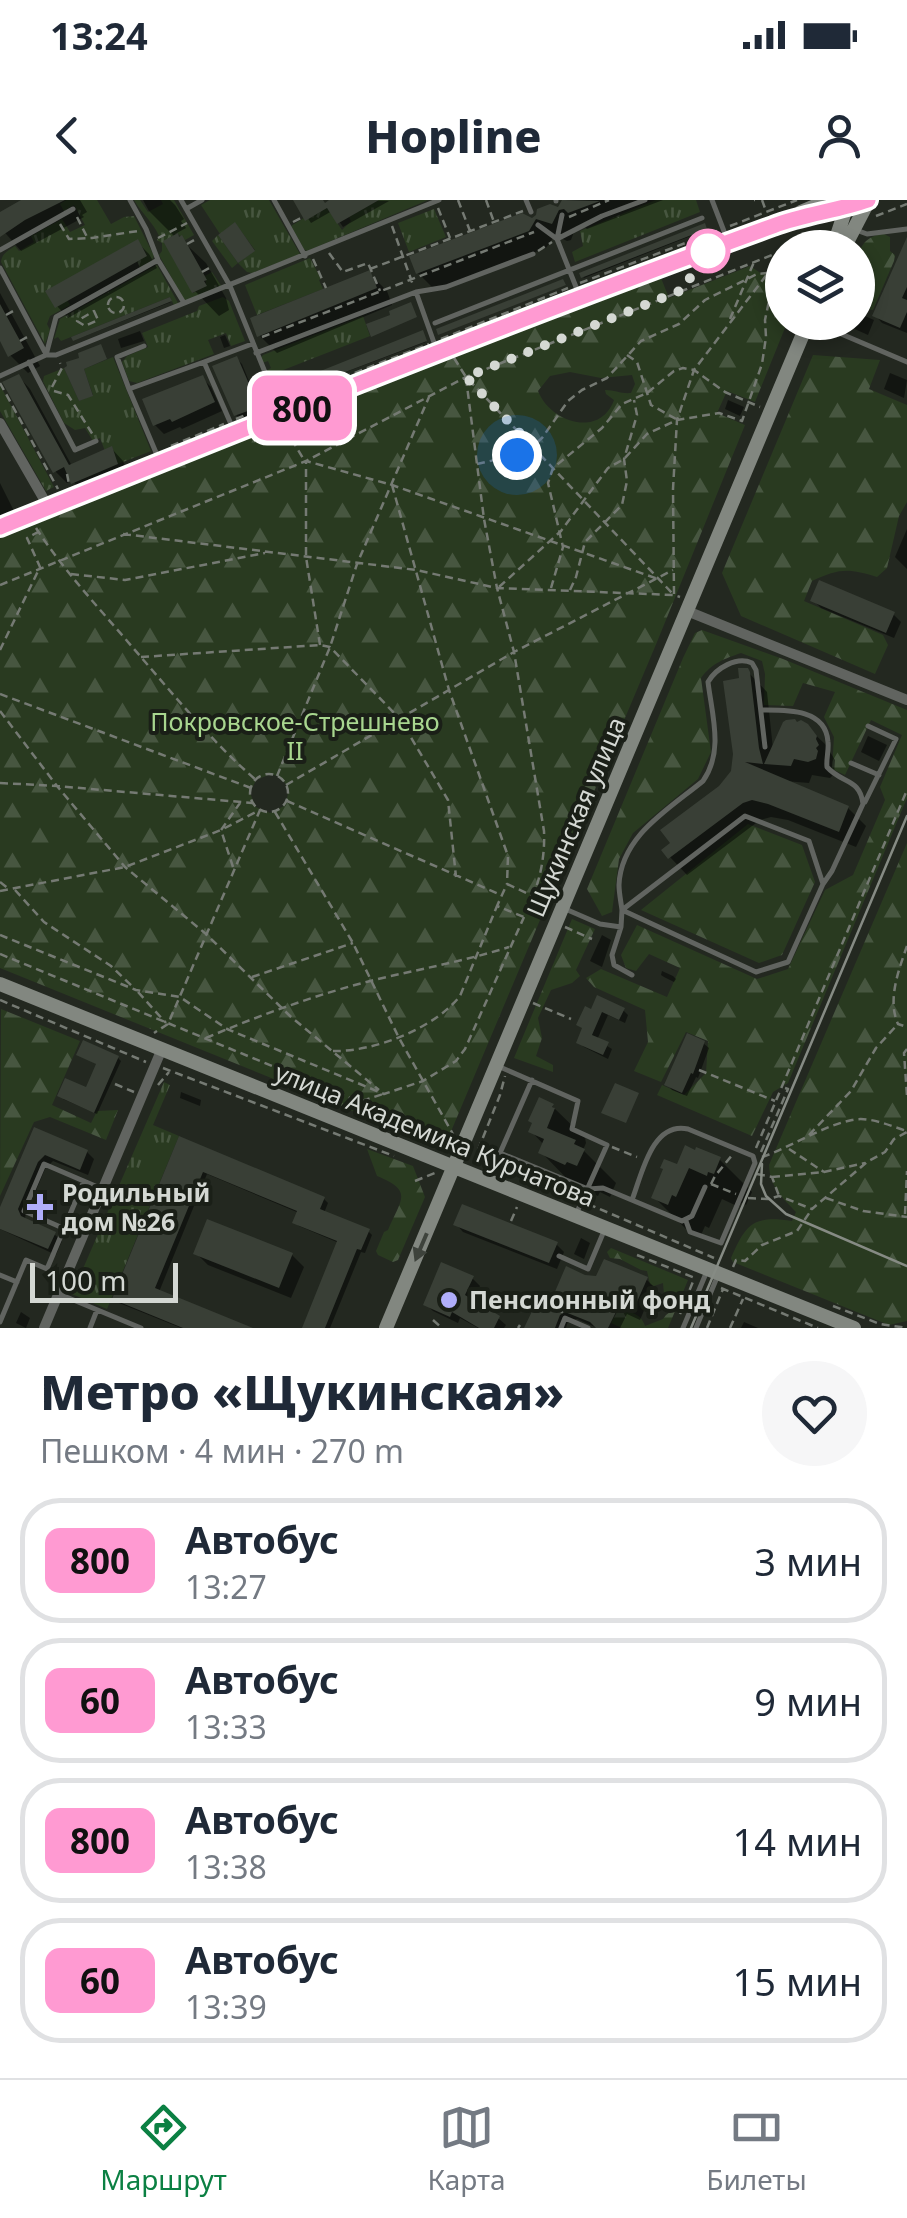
<!DOCTYPE html>
<html lang="ru">
<head>
<meta charset="utf-8">
<style>
	:root { --surface:#fff; --page:#f6f6f7; --text:#1f2937; --muted:#747a83; --line:#e0e1e3; --accent:#0b8043 }
	body { margin:0; font-family:"Noto Sans",sans-serif; background:var(--page); color:var(--text); height:100vh; display:flex; flex-direction:column; font-size:38px; white-space:nowrap }
	* { box-sizing:border-box; margin:0 }
	p { font-size:32px; color:var(--muted) }
	.icon { flex:none; width:55px; height:55px; fill:none; stroke:currentColor; stroke-width:2; stroke-linecap:round; stroke-linejoin:round }
	.map { position:relative; height:1128px; overflow:hidden }
	.panel { display:flex; flex-direction:column; background:var(--surface); flex:1 }
	.panel>* { flex:none }
	.badge { padding:0 20px; border-radius:15px; font-size:35px; line-height:65px }
	.buttons { position:absolute; left:765px; top:30px; display:grid; gap:20px }
	.buttons a { display:grid; place-items:center; width:110px; height:110px; border-radius:50%; background:var(--surface); box-shadow:0 5px 15px #0003; font-size:50px }
	.scale { position:absolute; left:30px; bottom:25px; width:148px; box-sizing:border-box; padding-left:10px; border:5px solid #d4d8d3; border-top:0; font-size:28px; line-height:35px; white-space:nowrap; color:#d4d8d3; -webkit-text-stroke:8px #1a1f17; paint-order:stroke }
	.you { position:absolute; width:50px; height:50px; margin:-25px; border:8px solid #fff; border-radius:50%; background:#1a73e8; box-shadow:0 0 0 15px #1a73e833 }
	.map>.badge { position:absolute; translate:-50% -50%; box-shadow:0 0 0 5px #fff }
	.round { display:grid; place-items:center; flex:none; width:105px; height:105px; border-radius:52px; background:var(--page) }
	.headline { display:flex; align-items:center; justify-content:space-between; height:170px; padding:0 40px }
	h1 { font-size:48px; font-weight:800; line-height:75px }
	ul { padding:0; list-style:none }
	li { display:flex; align-items:center; gap:30px; height:125px; margin:0 20px 15px; padding:0 20px; border:5px solid var(--line); border-radius:40px }
	li div { flex:1 }
	li b { display:block; font-size:38px }
	li em { font-style:normal }
	li .badge { min-width:110px; font-weight:700; text-align:center }
	.status { display:flex; justify-content:space-between; align-items:center; height:70px; padding:0 50px; background:var(--surface); direction:ltr }
	.status svg { height:28px; fill:currentColor }
	header { display:flex; justify-content:space-between; align-items:center; height:130px; padding:0 40px; background:var(--surface); font-size:45px; font-weight:800 }
	.menu { display:flex; justify-content:space-around; align-items:center; height:140px; border-top:2px solid var(--line); background:var(--surface); font-size:28px; color:var(--muted) }
	.menu a { display:grid; justify-items:center; gap:5px }
	.menu .on { color:var(--accent) }
	.map>svg:first-child { display:block }
	.grass { fill:url(#grass-tufts) }
	.forest { fill:url(#forest-firs); fill-rule:evenodd }
	.shadow { fill:#0007 }
	.building { fill:#393f36 }
	.lines { fill:none; stroke-linecap:round; stroke-linejoin:round }
	.path { stroke:#757a73; stroke-width:2.5; stroke-dasharray:8 5; stroke-linecap:butt }
	.service { stroke:#616460; stroke-width:5 }
	.minor { stroke:#616460; stroke-width:10 }
	.secondary { stroke:#828780; stroke-width:14 }
	.tram { stroke:#868b84; stroke-width:2.5 }
	.oneway { fill:#3e433c }
	.line-casing { stroke:#fff; stroke-width:22 }
	.line { stroke:#ff9ad2; stroke-width:15 }
	.walk { stroke:#d4d8d3; stroke-width:10; stroke-dasharray:0 18 }
	.stop-dot { fill:#fff; stroke:#ff9ad2; stroke-width:5 }
	.poi-dot { fill:#b0aefa; stroke:#1a1f17; stroke-width:4 }
	.labels { text-anchor:middle; stroke-width:8; stroke-linejoin:round; paint-order:stroke }
	.park-label { font-size:25px; fill:#a8d68f; stroke:#1a1f17 }
	.street-label { font-size:25px; fill:#d4d8d3; stroke:#1a1f17 }
	.poi-label { font-size:25px; font-weight:bold; fill:#d4d8d3; stroke:#1a1f17; text-anchor:start }
</style>
</head>
<body>
<div class="status"><b>13:24</b><svg viewBox="0 0 49 12"><path d="M0 12V9h3v3zM5 12V6h3v6zM10 12V3h3v9zM15 12V0h3v12zM26 1h20v11H26zM47 4h2v5h-2z"/></svg></div>
<header><svg class="icon" aria-label="back" viewBox="0 0 24 24"><path d="M15 5l-7 7 7 7"/></svg>Hopline<svg class="icon" aria-label="person" viewBox="0 0 24 24"><circle cx="12" cy="8" r="4"/><path d="M4 21q1-7 8-7t8 7"/></svg></header>
<div class="map">
<svg width="907" height="1128" viewBox="0 0 907 1128">
	<defs>
		<pattern id="grass-tufts" width="24" height="20" patternUnits="userSpaceOnUse" patternTransform="scale(2.5)"><rect width="24" height="20" fill="#293a20"/><path d="M3 7l-1-3M5 7V3M7 7l1-3M15 17l-1-3M17 17v-4M19 17l1-3" fill="none" stroke="#475640"/></pattern>
		<pattern id="forest-firs" width="22" height="20" patternUnits="userSpaceOnUse" patternTransform="scale(2.5)"><rect width="22" height="20" fill="#293a20"/><path d="M5 1l3.5 6h-7zM16 11l3.5 6h-7z" fill="#475640"/></pattern>
	</defs>
	<rect width="100%" height="100%" fill="#232820"/>
	<path class="grass" d="M66,0H97L111,24L124,17L134,16L154,56L151,62L140,68L137,61L147,55L138,40L67,100L70,105L50,116L47,124L50,130L45,144L1,62C2,53 8,51 15,46L19,51L34,42L31,36L62,19L70,32L85,25L74,5L64,11L60,4Z
		M134,0H140L148,12L163,4L161,0H174L194,35L185,40L177,33L164,42L193,93L206,86L205,76L212,72L222,87L186,101L183,98L159,55L162,51V43L157,40L159,36C153,22 142,14 134,0Z
		M210,0H269L300,54L252,73L247,72L238,63L232,68L212,41L218,35L238,63L255,50L235,23L220,34L201,5Z
		M379,0H428L307,51L304,49L291,26L304,18L306,20L327,8L342,30L351,21L349,17Z
		M656,0H696L700,12L575,62L572,52L583,46L580,31Z
		M434,9L446,37L409,52L398,23Z
		M310,58L321,79L319,80L323,89L257,115L245,85Z
		M157,65L178,103L174,105L170,97L61,141L58,137L54,139L60,119Z
		M223,97L229,101L245,141L231,146L226,133L208,140L214,154L137,183L129,181L122,162L127,156L148,147L142,133L197,111L199,106Z
		M363,116L370,136L268,176L266,171L271,168L268,161L262,163L260,159L263,155Z
		M113,157L151,251L118,264L112,247L105,251L100,238L93,241L85,228L75,230L64,223L43,181L44,176L64,168L79,201L93,195L84,169Z
		M0,185L54,287L46,291L0,211Z
		M164,882L170,885L153,925L179,936L107,1109L72,1094Z"/>
	<path class="forest" d="M884,34L890,37V51L895,55L894,61L873,110L858,108C858,80 847,37 884,34Z
		M750,66L762,74H782V122L787,123L755,202L727,191L717,213L745,225L657,442L444,948L0,768V334L260,231L661,78L669,98ZM570,172L601,178L632,175L635,184L631,193C621,194 615,190 605,190L606,194L614,200C600,239 550,222 538,191L550,176ZM271,574C287,578 292,591 284,606L270,613L256,607L250,593L256,580Z
		M813,155L880,160L869,189L907,205V302L899,316L887,368L877,377C849,368 839,368 812,381L804,401L883,435L888,445L875,474L741,416L722,373Z
		M702,430L783,459L907,510V598L788,883L773,892L752,936L657,895L662,885L684,895L706,873L708,841L686,832L661,882L634,871L648,842L645,810L594,787L586,778L601,769L667,797L680,768L649,754L636,771L626,768L621,755L637,725L757,779L788,769L825,690L853,675L885,600L880,587L902,535L871,520L845,575L832,569L834,537L824,517L835,492L803,483L793,506L764,505L765,474L762,461L741,453C724,459 712,463 701,478L711,552L698,579L633,633L619,659L612,712L602,716L587,689L683,458L695,433Z
		M748,624L802,645L815,682L782,755L759,763L641,710Z
		M907,643V1121L889,1125L733,1062L731,1058C746,1024 753,1015 792,1021L796,1012C782,997 770,987 769,965Z
		M572,719L595,729L576,770L580,776L572,783L551,790L538,818L542,838L536,856L553,865V872L514,858Z
		M1,809L80,841L52,905L91,923L97,911L118,910L106,940L50,917L34,922L0,996Z
		M367,949L413,966L425,997L398,1060L393,1062L378,1055L376,1051L384,1032L388,1030C401,999 414,991 377,976Z
		M611,1048L688,1080L668,1128H622L611,1123L619,1108C631,1113 641,1113 645,1126L663,1119L666,1115L674,1109L669,1102L670,1098L664,1094L663,1083L654,1086L650,1084L647,1071L641,1070L620,1059L610,1058L607,1052Z"/>
	<path class="shadow" d="M26,0H80L87,12L82,15L84,17L21,51L0,27V15Z
		M143,0H170L175,5L184,19L181,21L186,28L175,34L206,63L226,98L229,110L219,116L195,91L175,37L149,11Z
		M296,0H322L325,5L335,0L389,1L343,27L332,11L311,23Z
		M567,0H663L587,29L584,26H576L571,40L567,41L555,35L546,48L435,90L418,73L533,21L551,6L559,10Z
		M705,27L706,30L584,78L582,74Z
		M137,42L149,54L157,68L68,118L57,106Z
		M907,43V133L882,123L875,115Z
		M369,73L387,91L392,105L277,153L259,135Z
		M0,93L40,166L28,173L10,155L0,136Z
		M170,99L171,102L75,140Z
		M858,113L874,120L868,135L839,122H858Z
		M140,131L144,141L121,148L118,139Z
		M422,133L426,142L284,195Z
		M225,135L230,146L224,148L220,137Z
		M237,159L242,164L262,213L242,220L236,215Z
		M890,173L907,180L904,198L884,189Z
		M19,177L30,189L72,266L112,249L123,261L128,276L85,294L72,280L67,283L55,271Z
		M202,178L211,187L222,211L182,229L180,227L164,234L155,225Z
		M728,200L744,207L740,216L725,209Z
		M0,283L17,317L0,325Z
		M907,329V369L895,357Z
		M813,400L893,414L901,422L894,438L821,408Z
		M747,471L767,492L773,549L806,526L825,544L835,560L834,574L830,578L812,575L809,583L785,581L848,608L866,626L856,647L788,620L771,617L760,620L687,675L670,657L733,572L742,480Z
		M868,536L887,545L879,561L861,552Z
		M602,735L611,740L602,767L590,761Z
		M662,771L673,776L676,779L674,782L664,777L661,775Z
		M586,809L623,810L628,815L625,823L608,815L597,840L612,849L608,859L584,847L579,842L584,830Z
		M703,843L709,848L698,878L696,877L687,896L672,890L667,884Z
		M79,855L118,858L121,861L97,914L63,899L87,891L99,865Z
		M181,892L201,900L200,906L180,898Z
		M552,906L585,938L586,943L583,950L616,983L610,997L600,992L598,996L573,985L541,952L544,945L531,931L534,923Z
		M36,930L87,952L94,959L88,975L53,961L45,969L25,1017L26,1021L54,1034L62,1041L56,1055L0,1029V1014Z
		M180,940L324,999L328,1003L324,1013L368,1031L372,1035L365,1053L361,1052L330,1128H304L339,1043L299,1026L295,1022L299,1013L207,974L159,1092L248,1128H181L119,1103L115,1099Z
		M719,959L752,992L746,1005L741,1003L739,1007L722,999L709,1028L705,1026L701,1035L686,1029L654,997L679,968Z
		M456,1024L556,1044L564,1052L557,1069L463,1032Z
		M581,1038L590,1043L584,1059L574,1054Z
		M196,1053L292,1055L304,1067L291,1098L208,1065Z
		M585,1077L646,1079L654,1087L640,1120L627,1114L620,1128H597L577,1119L568,1121L566,1128H527L537,1106L549,1112Z
		M472,1078L480,1086L472,1102L498,1118L506,1125L504,1128H478L460,1118L458,1123L433,1111L426,1104Z
		M21,1112L30,1118L26,1128L16,1123Z
		M744,1122L758,1128H741Z"/>
	<path class="building" d="M21,0H65L25,20L0,37V12Z
		M293,0H323L325,3L329,0H379L337,24L327,8L305,21Z
		M562,0L600,1L568,13L564,9L559,10L552,24L536,19L529,31L416,74L409,56L522,13L532,18L536,15L537,9L550,4L558,7Z
		M235,22L255,51L238,63L218,35Z
		M705,23L707,29L581,78L579,73Z
		M178,33L179,37L182,35L207,80L204,81L207,86L192,93L163,41Z
		M907,37V87L902,98L907,100V112L900,128L872,116Z
		M138,39L147,56L55,108L45,91Z
		M370,70L377,88L257,137L250,118Z
		M563,79L566,85L438,135L436,129Z
		M170,97L172,101L73,141L71,137Z
		M411,102L417,117L371,137L366,124L390,115L389,111Z
		M0,104L24,148L8,157L0,141Z
		M423,130L427,141L282,196L278,188Z
		M101,144L107,159L84,169L93,196L79,201L64,168L67,166L66,162L79,158L78,153Z
		M237,156L259,207L234,216L212,166Z
		M19,174L69,265L112,246L118,264L71,284L64,267L53,273L2,182Z
		M203,175L215,202L172,222L170,219L153,226L142,199Z
		M819,380L895,412L886,433L810,401Z
		M738,468H748L750,472L759,548L763,564L745,562L849,606L839,632L768,604L752,600L743,603L668,659L661,650L670,643L660,630L719,586L731,571L733,554L723,481L739,478Z
		M795,519L797,522L801,520L808,524L817,536L816,539L819,545L816,548L818,551L816,559L808,562L794,559L791,566L764,564L783,522L786,520Z
		M597,795L625,808L619,820L602,812L592,835L609,842L603,855L576,843L582,828L576,825L585,806L591,809Z
		M687,833L705,841L693,874L691,873L682,893L664,885Z
		M83,840L119,856L94,913L57,896L65,878L86,887L96,864L76,855Z
		M615,883L639,893L626,923L601,913Z
		M539,897L554,904L552,907L555,908L547,928L576,940L574,944L585,949L577,966L567,962L565,965L538,953L544,939L528,932L532,923L528,921Z
		M34,927L88,950L80,970L45,955L38,962L18,1009L21,1016L56,1032L48,1049L0,1029V1007Z
		M179,936L325,997L320,1009L370,1029L361,1050L357,1049L325,1128H302L337,1041L292,1023L297,1011L203,972L155,1088L253,1128H183L112,1099Z
		M685,945L695,950L696,947L721,957L714,974L708,972L707,976L689,968L676,997L672,995L668,1005L651,998L663,969L660,968L664,959L677,964Z
		M462,1004L558,1042L549,1063L453,1025Z
		M207,1019L293,1053L279,1088L193,1054Z
		M604,1059L648,1077L632,1113L618,1108L608,1128H596L590,1122L565,1112L560,1115L555,1128H524L536,1103L548,1108L566,1066L585,1075L596,1076Z
		M441,1062L474,1076L465,1095L500,1116L494,1128H479L452,1112L450,1117L423,1105Z"/>
	<g class="lines">
		<path class="path" d="M458,0L470,31
			M486,0L494,22
			M754,0H755
			M762,0L766,11
			M438,8L450,38
			M876,16L907,4
			M77,17L87,37
			M569,17L609,0
			M293,22L303,17
			M60,24L69,39L92,38L138,31
			M392,26L413,85
			M730,26L797,0
			M158,38L187,23
			M187,44L196,39
			M797,48L823,38
			M538,51L552,42
			M329,53L343,72L368,63L380,91
			M313,59L326,88
			M370,69L523,11
			M202,72L211,67
			M580,83L717,31
			M108 105a8 8 0 1 1 16 0a8 8 0 1 1-16 0Z
			M94,111L98,120L85,126L77,121Z
			M6,115L15,110
			M730,119L754,62
			M262,137L534,32
			M441,139L568,88
			M20,141L29,136
			M627,155L637,162L651,205L676,219
			M454,158L466,177L673,394
			M466,178L484,319L497,388L514,452L544,631C545,654 541,676 533,696
			M0,183L58,289
			M52,187L62,168L60,163
			M54,191L68,195L93,235
			M282,201L429,144
			M236,219L270,205
			M285,228L304,260
			M171,246L224,224
			M477,264L517,255L533,246L542,238L568,201L582,190L607,178L641,141L679,124L705,100L757,74L767,73
			M67,274L69,284
			M392,285L449,490L508,656L507,684
			M36,328C64,371 100,409 134,449C173,494 211,541 256,580
			M123,334L416,370L497,388L674,395L680,397
			M71,374L125,380L265,353
			M0,385L306,261L466,177L782,51
			M499,387L561,331L608,268L624,259L647,234L677,220L719,213L742,221L762,164L766,137L765,120L769,101L782,72
			M551,388L563,347L548,283L553,268L602,228L622,204L647,193L674,171L683,168L694,170L725,192L760,207
			M570,390L576,377L585,342L622,305L627,281L624,259L637,215L634,200
			M674,394L673,289L677,220L694,170L768,73L782,67
			M320,445L306,357V261L392,285L658,379
			M0,450L40,367L27,338L38,332
			M141,457L320,445L330,447L400,519L448,600L456,677
			M0,494L251,588
			M0,511L57,586L125,667L206,734L290,816L379,890
			M250 593a19 19 0 1 1 38 0a19 19 0 1 1-38 0Z
			M277,576L330,447L357,364L429,197
			M0,583L57,586L252,603
			M286,585L514,452L673,370
			M287,601L501,695
			M275,612L353,743L399,838L454,936
			M233,667L221,630L240,603
			M0,682L9,689
			M507,684L533,696L524,717L497,706Z
			M15,690L44,722L111,766L132,786
			M0,691L125,667L221,630L260,610L168,824L154,833
			M530,708L545,715
			M565,727L592,739
			M0,735L136,790L180,797L227,829L384,894L423,881L456,861L465,849L524,717
			M907,746C899,769 887,800 898,824L907,827
			M0,754L452,940
			M252,777L353,743
			M138,792L166,823
			M0,800L146,862
			M533,803L571,819
			M206,838C260,815 318,794 374,780C420,769 465,761 509,747
			M907,849L904,853L907,896
			M333,851C374,852 435,828 460,796L497,706
			M163,868L394,956
			M699,870L775,901
			M115,884L134,892
			M158,885L169,872
			M362,901L383,894
			M809,935L851,891L876,848L898,824
			M612,947L637,957
			M756,948L907,590
			M789,949L824,972
			M478,950L500,895L505,876
			M478,950L494,953
			M761,952L788,889L785,888
			M762,957C791,947 822,926 852,920C870,916 890,926 907,931
			M757,974L772,977L779,996
			M772,977L824,972L865,963
			M415,981L435,973
			M711,984L736,994
			M711,984L715,976L733,954
			M748,998L768,999L779,996L812,1009L867,962L885,952L894,939L907,932
			M826,998L863,1011L907,1017
			M588,1004L714,1058
			M905,1014L907,971
			M511,1021L517,1007
			M637,1055L695,1078
			M733,1067L736,1060L745,1061L762,1045L797,1031L812,1009
			M721,1088L818,1128
			M533,1098L563,1112
			M833,1106L880,1124L907,1128
			M680,1114L694,1079
			M433,1120L442,1128
			M518,1128L520,1125
			M707,1128L723,1089
			M730,1128L743,1099"/>
		<path class="service" d="M130,0L146,29L158,60L184,103
			M181,0L230,86L282,214
			M274,0L305,56
			M526,0L531,12
			M556,0V1
			M712,0L727,39
			M186,9L202,0
			M562,15L557,39L580,97
			M538,25L557,39
			M856,30L867,34L907,29
			M557,39L602,16L645,0
			M0,50L73,9
			M0,68L46,154
			M416,92L446,87L533,54
			M813,122L907,162
			M435,123L702,18
			M256,153L416,92L437,151
			M46,155L56,117L158,60
			M29,162L75,250L96,241
			M204,162L252,144
			M0,176L46,155H56L439,0
			M129,189L117,157L144,146
			M160,262L129,189L204,162L234,231
			M761,510C785,510 826,508 828,542C829,550 826,559 827,567C842,584 860,578 863,604L832,671L823,684
			M851,563L879,575
			M865,602L896,539L868,526
			M563,708L600,724L621,727L612,755L614,765L632,775
			M622,710C621,702 619,693 619,685C621,636 669,609 703,581C724,551 712,515 708,482C716,468 737,456 752,463L756,470L765,547
			M621,727L622,710L756,772L788,762L823,684L809,641L745,616L622,710
			M500,867L578,901L572,929L607,945L577,1012
			M532,880L500,953L588,989L603,988L682,1021L692,1016L705,987
			M632,1000C642,974 652,921 688,929L753,956L755,963L721,1043L690,1032L686,1021
			M81,1036L24,1011L44,964L100,988
			M559,1056L588,1069L604,1031
			M0,1075L17,1082
			M59,1094L141,1128
			M0,1122L26,1060L47,1069L84,981
			M90,1128L97,1110
			M561,1128L565,1118L588,1128
			M683,1128L707,1071
			M696,1128L718,1075"/>
		<path class="minor" d="M0,223L49,308
			M687,411L907,500
			M44,1128L161,851"/>
		<path class="secondary" d="M801,12L829,0
			M833,48L847,5
			M844,48L869,0
			M0,327L449,150L778,24L836,11L868,0
			M0,784L854,1128
			M386,1128L808,122"/>
		<path class="tram" d="M762,964L761,984L766,996L786,1014L907,1066
			M691,1128L907,616"/>
	</g>
	<defs><path id="oneway-solid" d="M-6-.8H1V-3.2L6.5 0L1 3.2V.8H-6Z" transform="scale(2.5)"/></defs>
	<use class="oneway" href="#oneway-solid" transform="translate(421 1047) rotate(113)"/>
	<g class="lines">
		<g class="line-casing">
			<path id="line" d="M0,327C256,224 513,120 773,26C804,14 837,11 868,0"/>
		</g>
		<use href="#line" class="line"/>
		<path class="walk" d="M517,255L532,246L466,177L682,90L708,51"/>
	</g>
	<circle class="stop-dot" cx="708" cy="51" r="20"/>
	<g class="poi-dot">
		<path d="M35 992h10v10h10v10h-10v10h-10v-10h-10v-10h10z"/>
		<circle cx="449" cy="1100" r="10"/>
	</g>
	<g class="labels">
		<g class="park-label">
			<text x="295" y="531">Покровское-Стрешнево<tspan x="295" dy="29">II</tspan></text>
		</g>
		<g class="street-label">
			<text transform="translate(576 617) rotate(-67)" y="9">Щукинская улица</text>
			<text transform="translate(435 935) rotate(22)" y="9">улица Академика Курчатова</text>
		</g>
		<g class="poi-label">
			<text x="62" y="1002">Родильный<tspan x="62" dy="29">дом №26</tspan></text>
			<text x="469" y="1109">Пенсионный фонд</text>
		</g>
	</g>
</svg>
<div class="buttons">
<a><svg class="icon" aria-label="layers" viewBox="0 0 24 24"><path d="M12 4l9 5-9 5-9-5zM3 14l9 5 9-5"/></svg></a>
</div>
<div class="scale">100 m</div>
<div class="you" style="left:517px;top:255px"></div>
<b class="badge" style="left:302px;top:208px;background:#ff9ad2;color:#111">800</b>
</div>
<section class="panel">
<div class="headline"><div><h1>Метро «Щукинская»</h1><p>Пешком · 4 мин · 270 m</p></div><a class="round"><svg class="icon" aria-label="heart" viewBox="0 0 24 24"><path d="M12 20l-8-8c-3-5 5-10 8-4 3-6 11-1 8 4z"/></svg></a></div>
<ul>
<li><span class="badge" style="background:#ff9ad2;color:#111">800</span><div><b>Автобус</b><p>13:27</p></div><em>3 мин</em></li>
<li><span class="badge" style="background:#ff9ad2;color:#111">60</span><div><b>Автобус</b><p>13:33</p></div><em>9 мин</em></li>
<li><span class="badge" style="background:#ff9ad2;color:#111">800</span><div><b>Автобус</b><p>13:38</p></div><em>14 мин</em></li>
<li><span class="badge" style="background:#ff9ad2;color:#111">60</span><div><b>Автобус</b><p>13:39</p></div><em>15 мин</em></li>
</ul>
</section>
<nav class="menu">
<a class="on"><svg class="icon" aria-label="directions" viewBox="0 0 24 24"><path d="M12 3l9 9-9 9-9-9zM9 14v-3h6M13 9l2 2-2 2"/></svg>Маршрут</a>
<a><svg class="icon" aria-label="map" viewBox="0 0 24 24"><path d="M3 6l6-2 6 2 6-2v14l-6 2-6-2-6 2zM9 4v14M15 6v14"/></svg>Карта</a>
<a><svg class="icon" aria-label="tickets" viewBox="0 0 24 24"><path d="M3 7h18v10H3zM15 7v10"/></svg>Билеты</a>
</nav>
</body>
</html>
